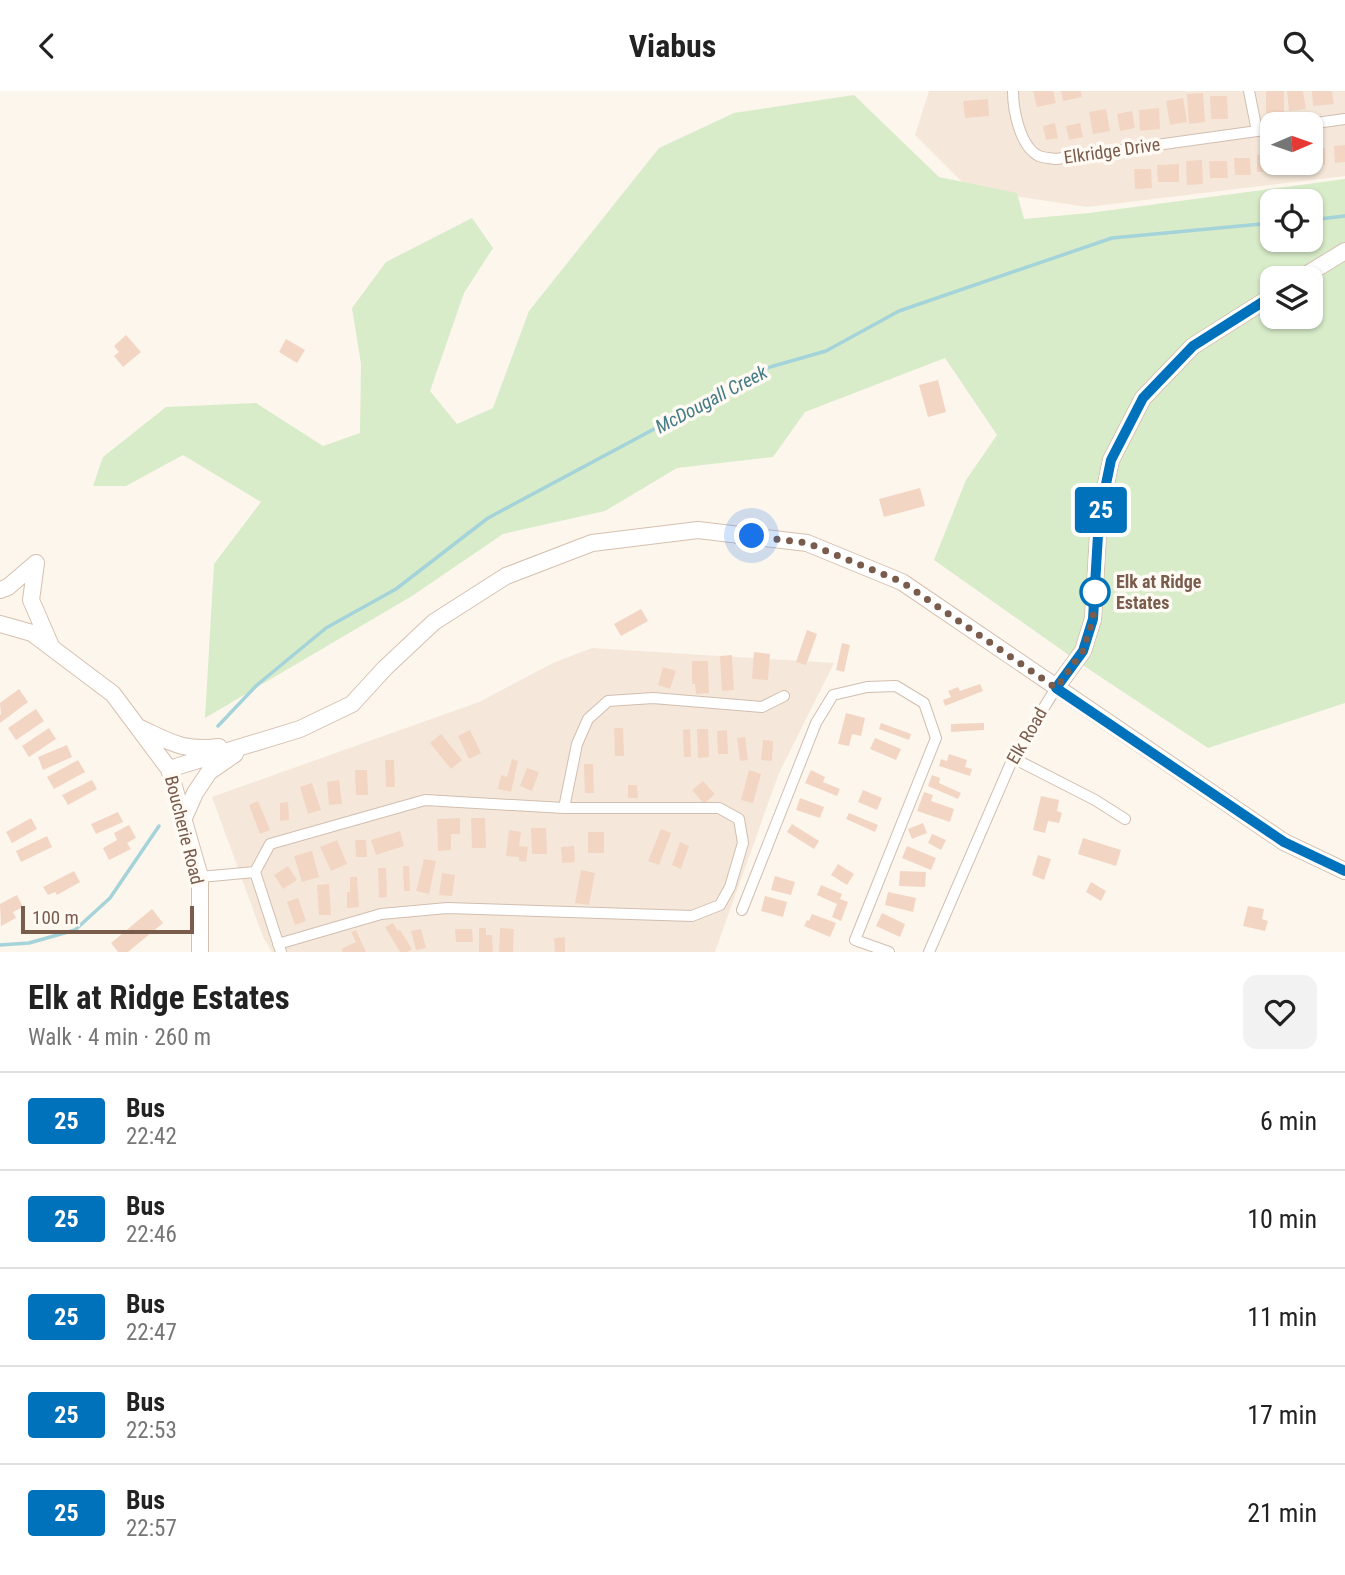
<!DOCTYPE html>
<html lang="en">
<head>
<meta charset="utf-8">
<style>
	:root { --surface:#fff; --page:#f2f2f2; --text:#222; --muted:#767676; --line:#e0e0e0 }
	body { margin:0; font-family:"Roboto Condensed",sans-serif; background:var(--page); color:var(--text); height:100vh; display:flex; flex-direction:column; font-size:26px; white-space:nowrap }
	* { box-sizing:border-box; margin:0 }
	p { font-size:23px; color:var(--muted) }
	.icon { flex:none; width:38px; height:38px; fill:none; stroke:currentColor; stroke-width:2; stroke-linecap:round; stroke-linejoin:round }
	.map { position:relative; height:861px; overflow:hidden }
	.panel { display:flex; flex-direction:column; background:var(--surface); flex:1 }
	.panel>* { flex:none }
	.badge { padding:0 14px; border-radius:5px; font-size:24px; line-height:46px }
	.needle { width:46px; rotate:88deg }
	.fabs { position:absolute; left:1260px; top:21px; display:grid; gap:14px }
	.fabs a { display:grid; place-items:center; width:63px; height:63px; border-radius:14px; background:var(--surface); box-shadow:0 2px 5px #0004; font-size:35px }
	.scale { position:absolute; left:21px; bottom:18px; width:173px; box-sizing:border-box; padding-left:7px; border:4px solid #7a5c4d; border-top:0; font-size:19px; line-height:24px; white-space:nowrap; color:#7a5c4d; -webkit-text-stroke:5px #fffaf3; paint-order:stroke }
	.you { position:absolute; width:35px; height:35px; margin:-18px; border:5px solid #fff; border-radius:50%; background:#1a73e8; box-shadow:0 0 0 10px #1a73e833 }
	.map>.badge { position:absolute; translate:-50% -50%; box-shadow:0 0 0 4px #fff }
	.round { display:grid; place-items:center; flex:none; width:74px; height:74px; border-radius:14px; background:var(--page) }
	.summary { display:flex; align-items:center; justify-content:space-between; height:119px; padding:0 28px }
	h1 { font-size:33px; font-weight:700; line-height:52px }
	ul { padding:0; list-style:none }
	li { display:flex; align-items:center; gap:21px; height:98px; padding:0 28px; border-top:2px solid var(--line) }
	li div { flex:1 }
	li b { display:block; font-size:26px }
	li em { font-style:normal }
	li .badge { min-width:77px; font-weight:700; text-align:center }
	header { display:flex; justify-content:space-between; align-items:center; height:91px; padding:0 28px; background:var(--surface); font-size:32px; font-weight:700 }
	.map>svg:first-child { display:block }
	.residential { fill:#f5e8da; fill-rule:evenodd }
	.green { fill:#d8ecc9; fill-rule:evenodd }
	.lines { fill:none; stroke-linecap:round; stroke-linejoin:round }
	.stream { stroke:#a5d3da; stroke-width:3.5 }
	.building { fill:#f3d5c3 }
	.street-casing { stroke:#d1beb0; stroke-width:12 }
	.secondary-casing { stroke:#d6c0b0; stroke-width:18 }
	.street { stroke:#fff; stroke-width:10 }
	.secondary { stroke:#fff; stroke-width:16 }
	.line-casing { stroke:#fff; stroke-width:16 }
	.line { stroke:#0072bc; stroke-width:10 }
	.walk { stroke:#7a5c4d; stroke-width:7; stroke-dasharray:0 12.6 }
	.stop-dot { fill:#fff; stroke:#0072bc; stroke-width:3.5 }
	.labels { text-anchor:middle; stroke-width:7; stroke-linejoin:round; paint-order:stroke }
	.street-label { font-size:18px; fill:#7a5c4d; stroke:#fffaf3 }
	.stop-label { font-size:18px; font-weight:bold; fill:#7a5c4d; stroke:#fffaf3; text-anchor:start }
	.water-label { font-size:19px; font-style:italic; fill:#437c86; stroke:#fffaf3 }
</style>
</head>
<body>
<header><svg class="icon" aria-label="back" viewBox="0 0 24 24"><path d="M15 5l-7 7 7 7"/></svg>Viabus<svg class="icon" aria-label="search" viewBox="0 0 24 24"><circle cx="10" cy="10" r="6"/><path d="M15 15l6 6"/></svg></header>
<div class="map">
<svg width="1345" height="861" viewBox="0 0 1345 861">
	<rect width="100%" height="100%" fill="#fdf6ec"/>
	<path class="residential" d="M929,0H1345V85L1087,116L969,98L915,44ZM1272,33H1311V72H1272Z
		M592,557L834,572L779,682L715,861H272L263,846L212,706L479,611L553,572Z"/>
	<path class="green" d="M854,4L939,86L1017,102L1024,128L1089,122L1345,88V612L1208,657L1090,579L934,469L966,389L997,344L945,267L805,321L773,366L677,377L605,420L503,443L412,505L205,627L214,473L261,411L183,364L126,395H93L103,366L166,316L256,312L323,355L360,342L361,273L352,217L386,171L472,127L493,157L464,202L430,300L457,333L493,317L529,220L659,57L734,22ZM1272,110H1311V149H1272ZM1272,187H1311V226H1272Z"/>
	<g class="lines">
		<path class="stream" d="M1311,129L1345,125
			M218,635L257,594L326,537L396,498L488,427L770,276L826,260L899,220L1112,147L1272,132
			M0,854L29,852L75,839L110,807L159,735"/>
	</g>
	<path class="building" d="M1033,0H1053L1056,12L1037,16Z
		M1061,0H1081L1082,6L1063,10Z
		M1266,0H1284V21L1266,22Z
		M1287,0H1303L1306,18L1289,20Z
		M1312,0H1332L1334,13L1313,15Z
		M1203,2L1205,31L1189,33L1187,3Z
		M1210,5H1227L1228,28H1211Z
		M1183,7L1187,31L1170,34L1166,10Z
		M988,8L989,25L965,27L963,10Z
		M1159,17L1160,38L1140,40L1139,19Z
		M1106,18L1110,40L1093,43L1089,21Z
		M1132,20L1135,37L1120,40L1117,23Z
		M1055,32L1058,47L1046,49L1043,35Z
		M1080,32L1083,46L1069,49L1066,35Z
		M1345,54V71L1335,72L1334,55Z
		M1311,57H1325V74L1308,75V72H1311Z
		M1272,63V72H1276V80L1257,81V64Z
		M1234,67H1250L1251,84H1235Z
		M1202,69L1203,93L1187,94L1186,70Z
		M1209,70H1227L1228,87H1210Z
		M1286,72H1303V84H1286Z
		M1179,73V91H1158L1157,74Z
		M1134,78H1151L1152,97L1135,98Z
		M126,244L141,261L123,276L114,265L119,261L114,255Z
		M286,248L305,259L297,272L279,261Z
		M938,289L946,321L928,326L919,294Z
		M920,397L925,415L884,426L879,408Z
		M641,518L648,530L621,545L614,533Z
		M807,539L817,543L806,574L796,571Z
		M842,552L850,554L844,581L836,579Z
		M754,561L770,563L768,589L752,588Z
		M732,564L734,599L722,600L720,565Z
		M692,570H708L709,602L696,603L695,593H692Z
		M663,576L676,580L670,598L658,594Z
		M980,593L983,600L945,615L943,609L951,606L948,600L958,596L960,600Z
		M19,598L28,611L0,632V624L1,623L0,612Z
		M36,618L44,630L16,649L8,637Z
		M846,622L865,627L861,645L852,643L849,655L838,653Z
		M881,632L911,643L909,649L879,638Z
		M984,632V639L951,641V633Z
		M49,637L56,648L29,666L22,655Z
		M614,637H623L624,665H615Z
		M690,638L691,666H684L683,639Z
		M697,638H708L709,666L698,667Z
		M470,639L481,662L469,668L458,645Z
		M727,639L728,663H718L717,640Z
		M441,643L462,669L451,678L430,652Z
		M745,646L748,669L740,670L737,647Z
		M875,647L901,658L896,669L870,658Z
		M763,649L773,650L772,670L761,669Z
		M67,654L72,666L43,679L38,666Z
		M949,663L967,669L965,676L972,678L970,685L939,675L941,668L947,670Z
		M512,668L518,670L511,701L498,698L501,684L507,686Z
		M78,669L85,681L54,698L47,686Z
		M385,669H394L395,696H386Z
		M584,673H593L594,702H585Z
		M527,677L539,681L532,700L520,695Z
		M355,679H367L368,704H356Z
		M749,679L761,683L753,712L741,709Z
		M811,679L825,686L823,691L840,698L837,705L805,692Z
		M932,684L940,687L939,692L961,702L958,708L928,695Z
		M92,689L97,698L68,714L62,704Z
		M339,689L342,713L329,714L327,691Z
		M703,690L715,703L704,713L692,699Z
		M312,692L321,719L308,723L300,696Z
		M628,694H637L638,707H628Z
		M863,699L882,707L877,719L858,711Z
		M924,701L933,704L931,710L954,718L950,731L917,720Z
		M1041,705L1059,709L1057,720L1062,722L1059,732L1048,730L1045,742L1033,739Z
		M800,707L824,716L820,727L796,719Z
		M258,710L270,739L260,743L249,714Z
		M288,711L289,729L280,730V712Z
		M118,721L123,731L96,743L91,733Z
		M849,722L878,734L875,741L846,728Z
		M31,727L37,738L12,752L6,741Z
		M460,727V743H451V759L438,760L437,728Z
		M471,727H485L486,757H472Z
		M923,732L927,742L912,748L908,738Z
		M792,733L819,750L814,758L787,741Z
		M129,734L136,747L127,752L131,758L109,769L103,757L117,749L114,742Z
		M531,737H546L547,763H532Z
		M661,738L671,742L659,774L648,770Z
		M509,739L521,741L519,755L528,756L526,771L519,770V766L506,765Z
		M400,740L404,755L376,764L371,749Z
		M588,741H604V762H588Z
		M932,743L946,749L941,759L928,752Z
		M47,745L52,756L21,771L16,760Z
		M1083,747L1121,759L1116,775L1078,763Z
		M337,749L347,773L331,780L320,756Z
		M355,749H366L367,766H356Z
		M680,751L689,755L681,778L672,774Z
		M574,755L575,771L562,772L561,756Z
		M907,755L936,767L931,779L902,767Z
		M312,760L319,786L302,791L294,765Z
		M1038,764L1051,768L1044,789L1032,784Z
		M424,768L436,770L429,803L416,800Z
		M838,773L854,783L847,794L831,784Z
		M288,775L297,789L283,798L274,784Z
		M403,775H409L410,800H404Z
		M378,777H386L387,806L379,807Z
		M581,779L595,782L589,814L575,812Z
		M74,780L80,791L57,804L55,801L48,804L43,796Z
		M900,780L926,781L925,796L899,795Z
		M442,782L455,784L452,805L439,804Z
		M775,785L795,791L791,804L771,799Z
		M350,786H357L359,816L347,817V801H350Z
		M1091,791L1106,800L1101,810L1086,801Z
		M329,793L331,824H319L317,794Z
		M821,794L842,803L840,808L848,811L841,830L832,826L837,813L817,804Z
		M888,801L916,807L913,821L885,814Z
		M17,804L23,816L13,821L16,827L1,835L0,813Z
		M765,805L787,811L783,826L761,820Z
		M298,807L306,830L295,834L287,811Z
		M1248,815L1264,818L1262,828L1268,830L1265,840L1243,835Z
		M152,818L163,832L128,861H118L111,852Z
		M882,822L905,833L900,846L876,835Z
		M812,823L836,832L830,846L804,835L807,829L809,830Z
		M393,832L398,840L400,839L412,858L408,861H400L385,836Z
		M479,837H486V844H492L493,861H479Z
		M500,837L514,838L513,861H499Z
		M421,838L426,857L416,859L411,840Z
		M455,838H472L473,851H456Z
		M356,839L366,861H343L341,858L356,851L351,841Z
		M565,846V861H555L554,847Z"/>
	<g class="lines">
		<g class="street-casing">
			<path id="street" d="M1013,0C1013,19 1020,56 1039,65C1044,67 1051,67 1056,68L1272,38
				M1249,0L1257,40
				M1309,33L1345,28
				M1013,667L1095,709L1125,728
				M200,786L255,781
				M742,819L816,632L833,604L867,596L896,595L924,612L936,647L855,849L889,861
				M278,853L381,823L447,817L692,825L720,814L730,796L743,752L739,728L719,717H564
				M281,861L255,781L270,753L425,709L564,717L577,653L588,628L608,610L653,607L762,616L784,605
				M929,861L1013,667L1056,597"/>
		</g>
		<g class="secondary-casing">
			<path id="secondary" d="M1301,187L1345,160
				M36,472L31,509L51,555
				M0,499L8,496L36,472
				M0,533L32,542L113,603L169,678L200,786V861
				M1056,597L1083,560L1093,528L1099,427L1111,369L1143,307L1193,255L1272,205
				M140,637C172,652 183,660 219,656
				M169,678L300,638L352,613L385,577L434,531L506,485L592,452L698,439L807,452L902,491L1284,751L1345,780
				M183,729L195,702L209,681L235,663"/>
		</g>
		<use href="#street" class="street"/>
		<use href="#secondary" class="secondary"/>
	</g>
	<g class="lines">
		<g class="line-casing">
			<path id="line" d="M1272,205L1193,255L1143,307L1111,369L1099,427L1093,528L1083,560L1056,597L1284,751L1345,780"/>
		</g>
		<use href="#line" class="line"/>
		<path class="walk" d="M752,445L807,452L902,491L1056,597L1083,560L1093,528L1095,501"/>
	</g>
	<circle class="stop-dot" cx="1095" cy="501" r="14"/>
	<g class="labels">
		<g class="street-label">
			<text transform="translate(1112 60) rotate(-8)" y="6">Elkridge Drive</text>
			<text transform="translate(1027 645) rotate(-60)" y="6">Elk Road</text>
			<text transform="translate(184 739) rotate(76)" y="6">Boucherie Road</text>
		</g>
		<g class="stop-label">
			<text x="1116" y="497">Elk at Ridge<tspan x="1116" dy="21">Estates</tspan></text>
		</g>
		<g class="water-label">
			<text transform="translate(711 308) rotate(-28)" y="7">McDougall Creek</text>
		</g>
	</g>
</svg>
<div class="fabs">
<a><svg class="needle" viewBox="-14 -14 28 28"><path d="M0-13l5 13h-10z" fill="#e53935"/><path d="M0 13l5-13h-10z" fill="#767676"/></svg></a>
<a><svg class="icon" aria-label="locate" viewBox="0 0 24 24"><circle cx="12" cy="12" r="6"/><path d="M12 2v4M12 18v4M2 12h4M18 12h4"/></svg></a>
<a><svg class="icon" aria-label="layers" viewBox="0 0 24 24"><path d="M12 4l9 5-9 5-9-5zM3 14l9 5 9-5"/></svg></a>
</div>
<div class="scale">100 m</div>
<div class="you" style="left:752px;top:445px"></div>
<b class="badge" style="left:1101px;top:419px;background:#0072bc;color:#fff">25</b>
</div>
<section class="panel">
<div class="summary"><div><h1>Elk at Ridge Estates</h1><p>Walk · 4 min · 260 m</p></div><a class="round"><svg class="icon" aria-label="heart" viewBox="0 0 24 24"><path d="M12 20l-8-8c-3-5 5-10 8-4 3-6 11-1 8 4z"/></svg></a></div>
<ul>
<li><span class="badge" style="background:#0072bc;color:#fff">25</span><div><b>Bus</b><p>22:42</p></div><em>6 min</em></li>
<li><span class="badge" style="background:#0072bc;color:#fff">25</span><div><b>Bus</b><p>22:46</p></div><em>10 min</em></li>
<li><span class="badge" style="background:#0072bc;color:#fff">25</span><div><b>Bus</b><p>22:47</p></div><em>11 min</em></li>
<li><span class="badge" style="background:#0072bc;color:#fff">25</span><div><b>Bus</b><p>22:53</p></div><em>17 min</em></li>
<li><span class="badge" style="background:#0072bc;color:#fff">25</span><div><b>Bus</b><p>22:57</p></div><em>21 min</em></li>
</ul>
</section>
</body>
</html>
